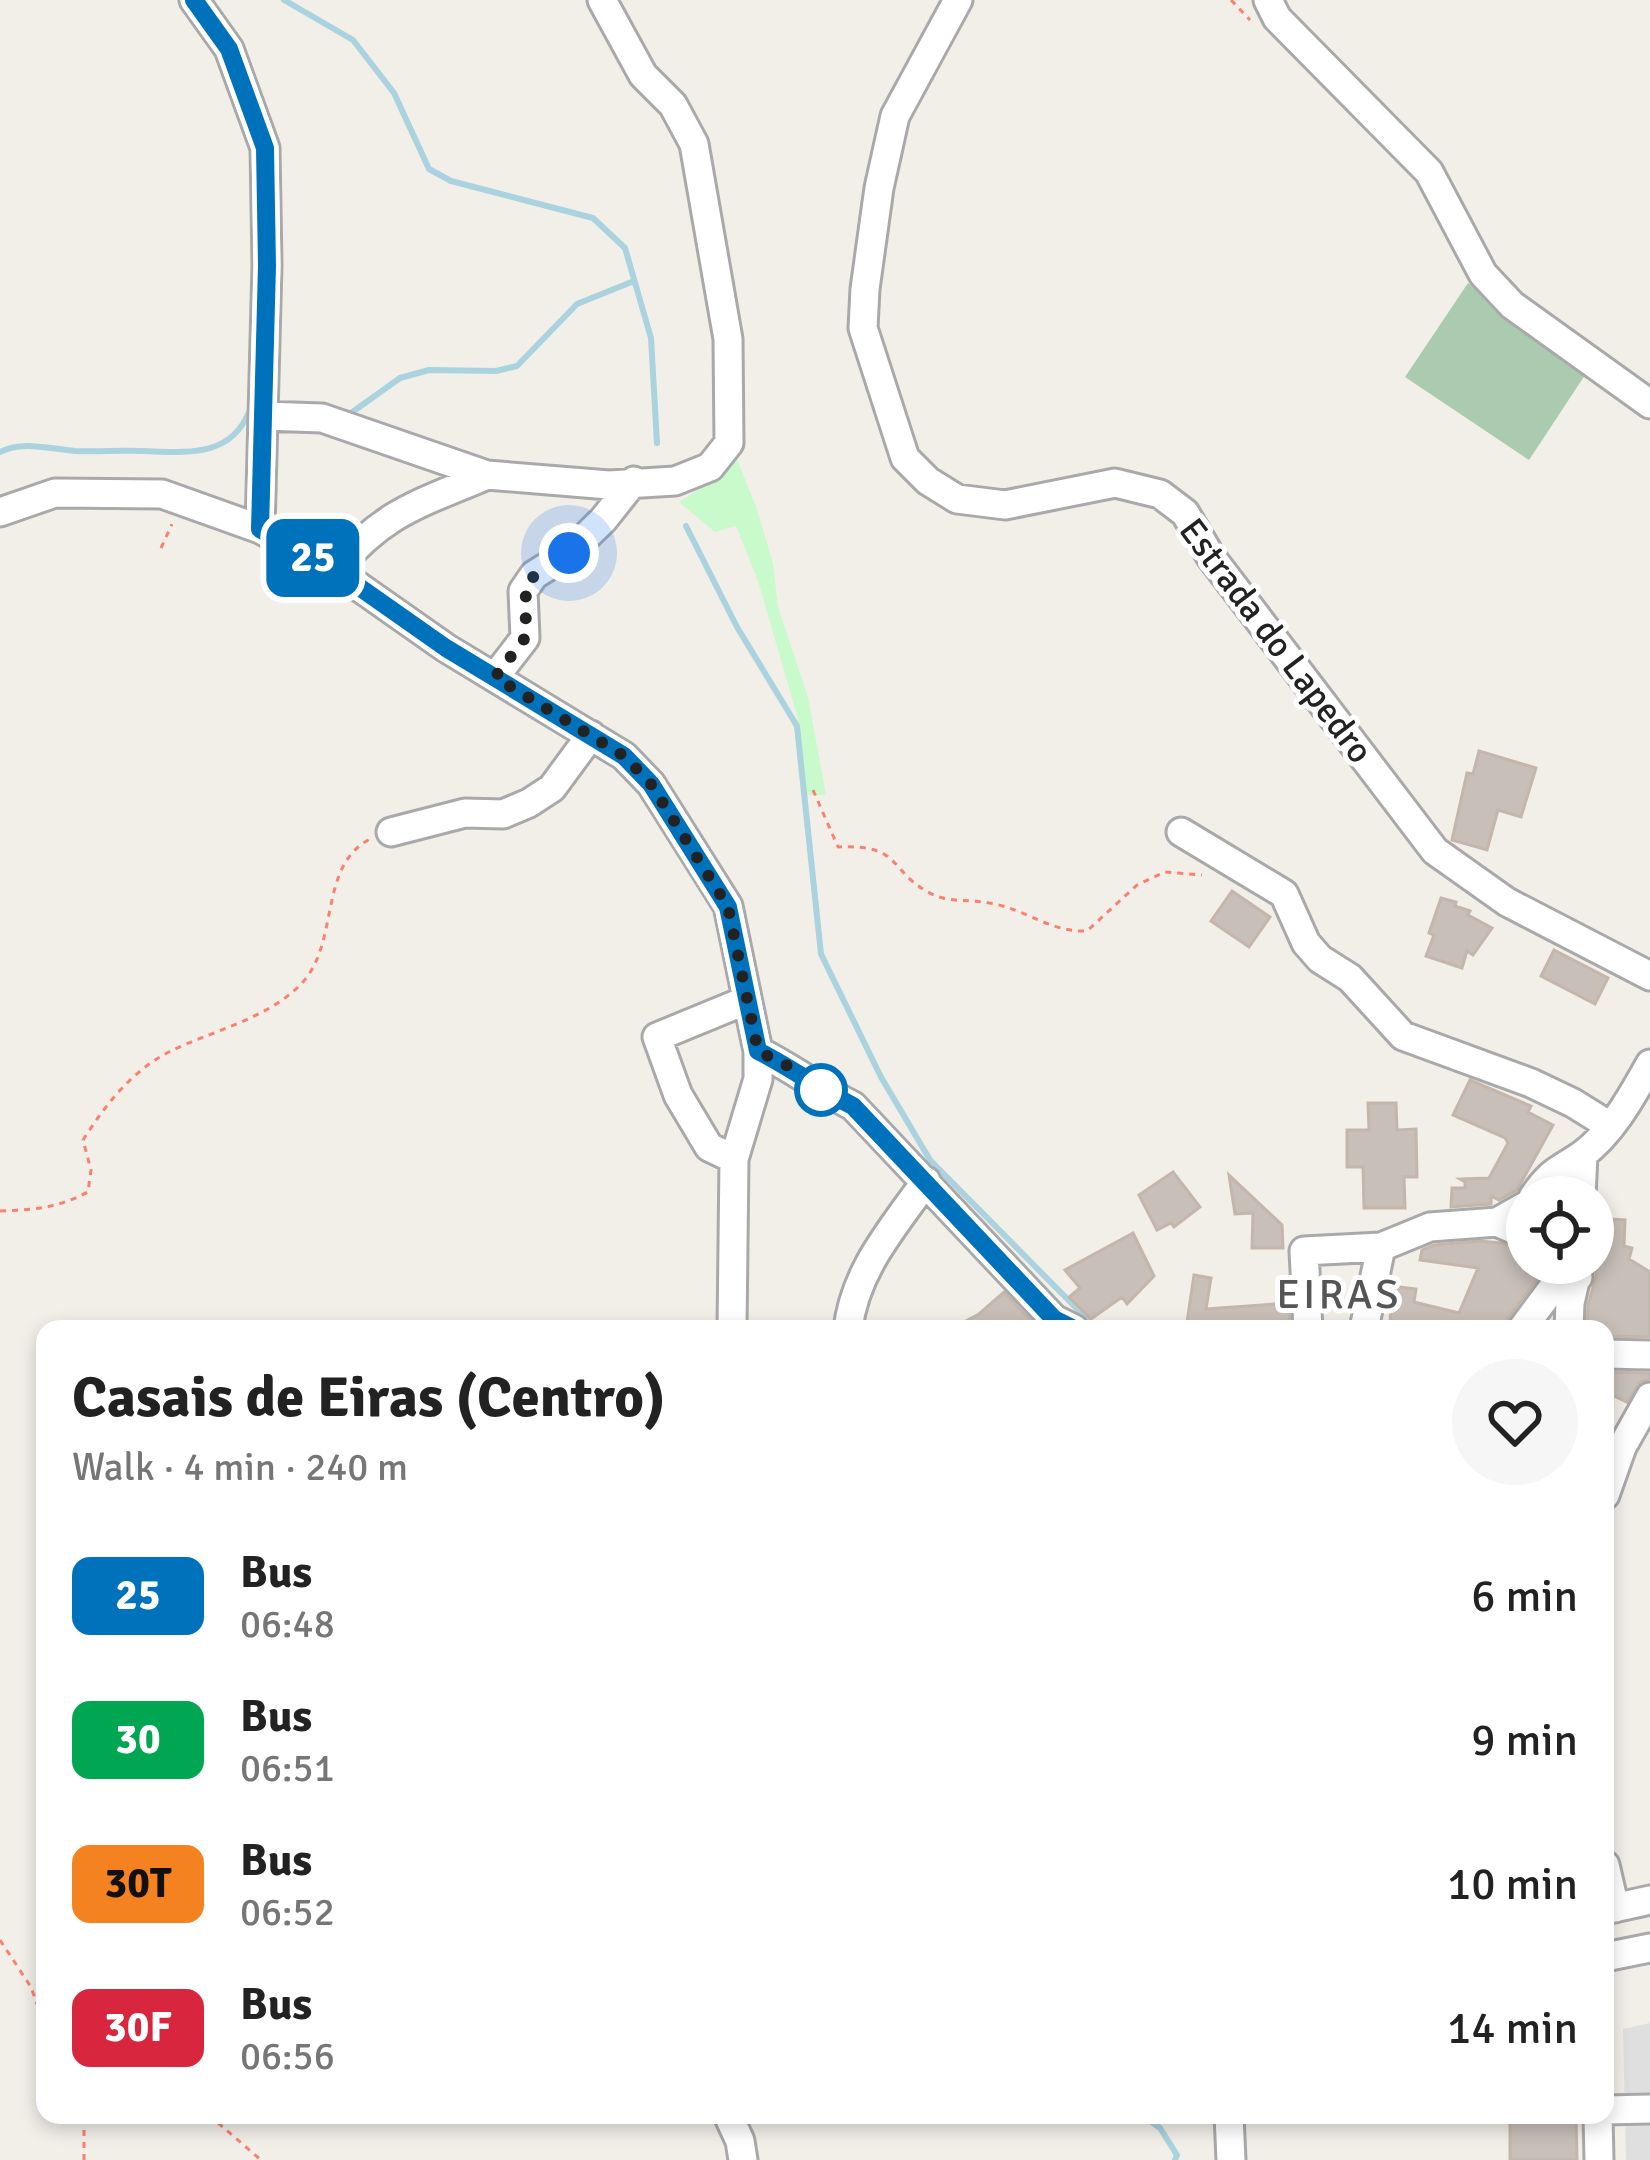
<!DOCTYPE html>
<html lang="en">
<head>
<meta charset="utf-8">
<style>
	:root { --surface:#fff; --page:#f6f6f6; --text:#222; --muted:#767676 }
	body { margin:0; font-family:Signika,sans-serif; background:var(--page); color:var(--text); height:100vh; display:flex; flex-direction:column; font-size:45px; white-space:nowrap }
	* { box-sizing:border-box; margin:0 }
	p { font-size:39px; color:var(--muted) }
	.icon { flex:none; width:66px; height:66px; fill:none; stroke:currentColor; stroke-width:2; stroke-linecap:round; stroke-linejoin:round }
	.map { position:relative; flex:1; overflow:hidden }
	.panel { position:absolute; left:36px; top:1320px; width:1578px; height:804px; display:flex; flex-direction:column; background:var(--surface); border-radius:24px; box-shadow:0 6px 18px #0003 }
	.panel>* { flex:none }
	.badge { padding:0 24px; border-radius:18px; font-size:42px; line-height:78px }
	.buttons { position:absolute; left:1506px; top:1176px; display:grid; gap:24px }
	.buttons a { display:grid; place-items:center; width:108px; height:108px; border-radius:50%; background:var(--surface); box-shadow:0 6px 18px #0003; font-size:60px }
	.you { position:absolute; width:60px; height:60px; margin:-30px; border:9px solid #fff; border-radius:50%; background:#1a73e8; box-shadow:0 0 0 18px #1a73e833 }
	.map>.badge { position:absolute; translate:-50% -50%; box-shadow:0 0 0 6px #fff }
	.round { display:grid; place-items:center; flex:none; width:126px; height:126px; border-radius:63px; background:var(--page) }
	.headline { display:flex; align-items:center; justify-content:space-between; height:204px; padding:0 36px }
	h1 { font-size:57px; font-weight:800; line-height:90px }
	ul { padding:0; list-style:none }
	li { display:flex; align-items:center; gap:36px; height:144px; padding:0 36px }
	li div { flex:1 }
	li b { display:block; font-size:45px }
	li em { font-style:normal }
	li .badge { min-width:132px; font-weight:700; text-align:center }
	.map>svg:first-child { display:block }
	.residential { fill:#e0dfdf }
	.cemetery { fill:#aacbaf }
	.park { fill:#c8facc }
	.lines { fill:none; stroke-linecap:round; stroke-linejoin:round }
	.stream { stroke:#aad3df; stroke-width:6 }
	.building { fill:#c7bfb8; stroke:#c4b6ab; stroke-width:3 }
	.minor-casing { stroke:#a9a9a9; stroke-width:33 }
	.path { stroke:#fa8072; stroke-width:3; stroke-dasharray:6 6; stroke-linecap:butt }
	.minor { stroke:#fff; stroke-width:27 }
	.line-casing { stroke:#fff; stroke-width:27 }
	.line { stroke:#0072bc; stroke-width:18 }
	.walk { stroke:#222; stroke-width:12; stroke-dasharray:0 21.6 }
	.stop-dot { fill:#fff; stroke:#0072bc; stroke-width:6 }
	.labels { text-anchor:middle; stroke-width:10; stroke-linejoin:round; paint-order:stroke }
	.street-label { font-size:36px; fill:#222; stroke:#fff }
	.quarter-label { font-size:42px; letter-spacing:3px; fill:#555; stroke:#fff }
</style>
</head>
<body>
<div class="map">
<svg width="1650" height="2160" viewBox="0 0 1650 2160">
	<rect width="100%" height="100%" fill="#f2efe9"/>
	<path class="residential" d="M1650,2023V2160H1626L1623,2029Z"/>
	<path class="cemetery" d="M1468,283L1591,366L1529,460L1405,377Z"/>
	<path class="park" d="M736,457L757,509L773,564L778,607L808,697L826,795H806L798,719L758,581L736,526L715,532L679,502L718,478Z"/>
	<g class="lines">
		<path class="stream" d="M284,0L353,40L394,93L429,169L451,181L593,218L625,248L651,338L657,443
			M342,412L351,413L400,378L429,370L496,371L517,366L577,304L634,281
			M0,452C23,440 49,449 75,451C97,452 120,450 142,451C184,452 230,459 249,412L258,410
			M686,526L737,627L797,726L821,954L881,1077L930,1160L1090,1322
			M1142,2115L1160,2128L1177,2155L1175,2160"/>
	</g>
	<path class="building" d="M1479,751L1536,768L1521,817L1498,810L1487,850L1452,840L1467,773L1473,774Z
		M1232,891L1270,917L1249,947L1211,921Z
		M1441,898L1456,902L1455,906L1470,911L1468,915L1492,928L1473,955L1467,951L1462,968L1426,956L1434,935L1429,933Z
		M1554,950L1608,978L1595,1004L1541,976Z
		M1470,1080L1531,1106L1528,1112L1553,1125L1517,1190L1499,1200L1491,1196V1204L1451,1207L1452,1188H1465V1182L1460,1179L1489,1178L1508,1143L1505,1138L1453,1115Z
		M1368,1103H1396L1397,1130L1416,1129L1417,1177H1404L1405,1208H1364L1363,1167H1347V1130H1369Z
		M1173,1172L1200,1207L1174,1227L1171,1223L1157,1230L1139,1195Z
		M1229,1175L1282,1225L1283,1248H1252L1253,1213L1235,1214Z
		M1593,1218L1625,1220L1624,1246L1632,1248L1629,1259L1650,1272V1337L1605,1336V1329H1587L1588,1305L1596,1277Z
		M1133,1233L1154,1276L1127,1304L1122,1297L1091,1319L1069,1297L1080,1288L1065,1270Z
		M1480,1241L1501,1243L1527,1253V1263H1553L1550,1270L1537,1279L1508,1318L1504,1329H1390L1391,1286L1416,1289L1414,1302L1459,1313L1478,1268L1420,1260L1422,1250L1434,1245Z
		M1194,1275L1211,1278L1206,1309L1289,1303L1290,1329H1186Z
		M1004,1292L1039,1329H951L979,1314Z
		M1605,1372L1650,1373V1379L1640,1382L1627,1402L1612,1395V1390L1605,1389Z
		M1510,2115H1576L1577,2160H1510Z"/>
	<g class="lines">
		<g class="minor-casing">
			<path id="minor" d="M194,0L229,49L265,148L267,265L260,529
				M958,0L895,116L879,188L865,289L863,328L905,458L928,481L957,499L1005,505L1115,483L1160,494L1185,513L1211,557L1435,851L1507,902L1650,976
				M1268,0L1277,18L1429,172L1483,274L1512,305L1650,404
				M264,416L322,418L487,475L609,485L675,481L710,467L729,443L728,339L694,144L673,105L643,75L602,0
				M0,512L55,493L162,494L260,529L335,570L446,648L624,756L651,784L728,906L758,1051V1079L734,1159L732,1329
				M335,570C385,511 419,504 487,475
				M495,677L525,638L523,591L534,575L569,553L603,520L634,481
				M391,832L465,813L503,814L529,803L552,788L591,735
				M1181,832L1284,894L1306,943L1320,959L1350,978L1403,1036L1531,1083L1573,1103L1610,1126
				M758,1051C792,1068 819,1089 853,1106L1054,1319L1074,1329
				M734,1159L709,1147L678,1095L657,1037L747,1000
				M1533,1197C1552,1170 1557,1172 1582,1155C1612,1133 1632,1096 1650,1064
				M1581,1197L1583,1154
				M1497,1222L1527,1235
				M1381,1247L1430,1227L1497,1222L1527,1205
				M848,1329C855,1270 893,1228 926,1181
				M1308,1329L1304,1251L1381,1247L1364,1329
				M1522,1329L1551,1290L1578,1277
				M1569,1329L1570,1303L1578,1268
				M1605,1354L1650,1355
				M1605,1495L1622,1447L1650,1397
				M1605,1865L1615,1908
				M1605,1910L1650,1900
				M1605,1957L1650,1948
				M1605,2110L1650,2109
				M728,2115L740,2141L743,2160
				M1229,2115L1231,2160
				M1598,2115L1599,2160"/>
		</g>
		<path class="path" d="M1231,0L1250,20
			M161,548L172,524
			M813,790L838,847C905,844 887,873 934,895C952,903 970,899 989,903C1024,908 1051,933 1087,931L1137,885L1165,872L1202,875
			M0,1211C34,1210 57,1208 88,1192L91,1170L83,1140C106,1104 133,1069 173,1050C215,1030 269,1018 302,983C340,942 318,866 370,839
			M0,1940L31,1987L45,2027
			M209,2115L261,2160
			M84,2160V2115"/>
		<use href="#minor" class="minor"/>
	</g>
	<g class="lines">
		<g class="line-casing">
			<path id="line" d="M194,0L229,49L265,148L267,266L260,529L335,570L446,648L624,756L651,784L728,907L758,1051C792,1068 819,1089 853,1106L1054,1319L1074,1329"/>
		</g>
		<use href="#line" class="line"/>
		<path class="walk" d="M569,553C513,584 529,583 525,638L495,677L624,756L651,784L728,907L758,1051L800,1072L821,1090"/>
	</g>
	<circle class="stop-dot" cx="821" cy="1090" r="24"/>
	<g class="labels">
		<g class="street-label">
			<text transform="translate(1277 640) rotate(53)" y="13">Estrada do Lapedro</text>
		</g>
		<g class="quarter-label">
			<text x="1339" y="1308">EIRAS</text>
		</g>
	</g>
</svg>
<div class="buttons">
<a><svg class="icon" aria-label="locate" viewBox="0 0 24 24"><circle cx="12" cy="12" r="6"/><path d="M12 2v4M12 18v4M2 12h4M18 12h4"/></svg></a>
</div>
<div class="you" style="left:569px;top:553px"></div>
<b class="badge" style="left:313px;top:558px;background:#0072bc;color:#fff">25</b>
<section class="panel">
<div class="headline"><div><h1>Casais de Eiras (Centro)</h1><p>Walk · 4 min · 240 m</p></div><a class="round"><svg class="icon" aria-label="heart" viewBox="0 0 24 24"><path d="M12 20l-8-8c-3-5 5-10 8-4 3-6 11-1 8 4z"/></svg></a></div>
<ul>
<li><span class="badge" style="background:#0072bc;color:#fff">25</span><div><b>Bus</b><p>06:48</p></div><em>6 min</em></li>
<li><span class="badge" style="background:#00a651;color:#fff">30</span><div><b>Bus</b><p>06:51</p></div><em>9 min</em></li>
<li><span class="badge" style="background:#f58220;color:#111">30T</span><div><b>Bus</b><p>06:52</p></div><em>10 min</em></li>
<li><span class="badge" style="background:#d7263d;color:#fff">30F</span><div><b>Bus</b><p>06:56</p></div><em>14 min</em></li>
</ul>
</section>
</div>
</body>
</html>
